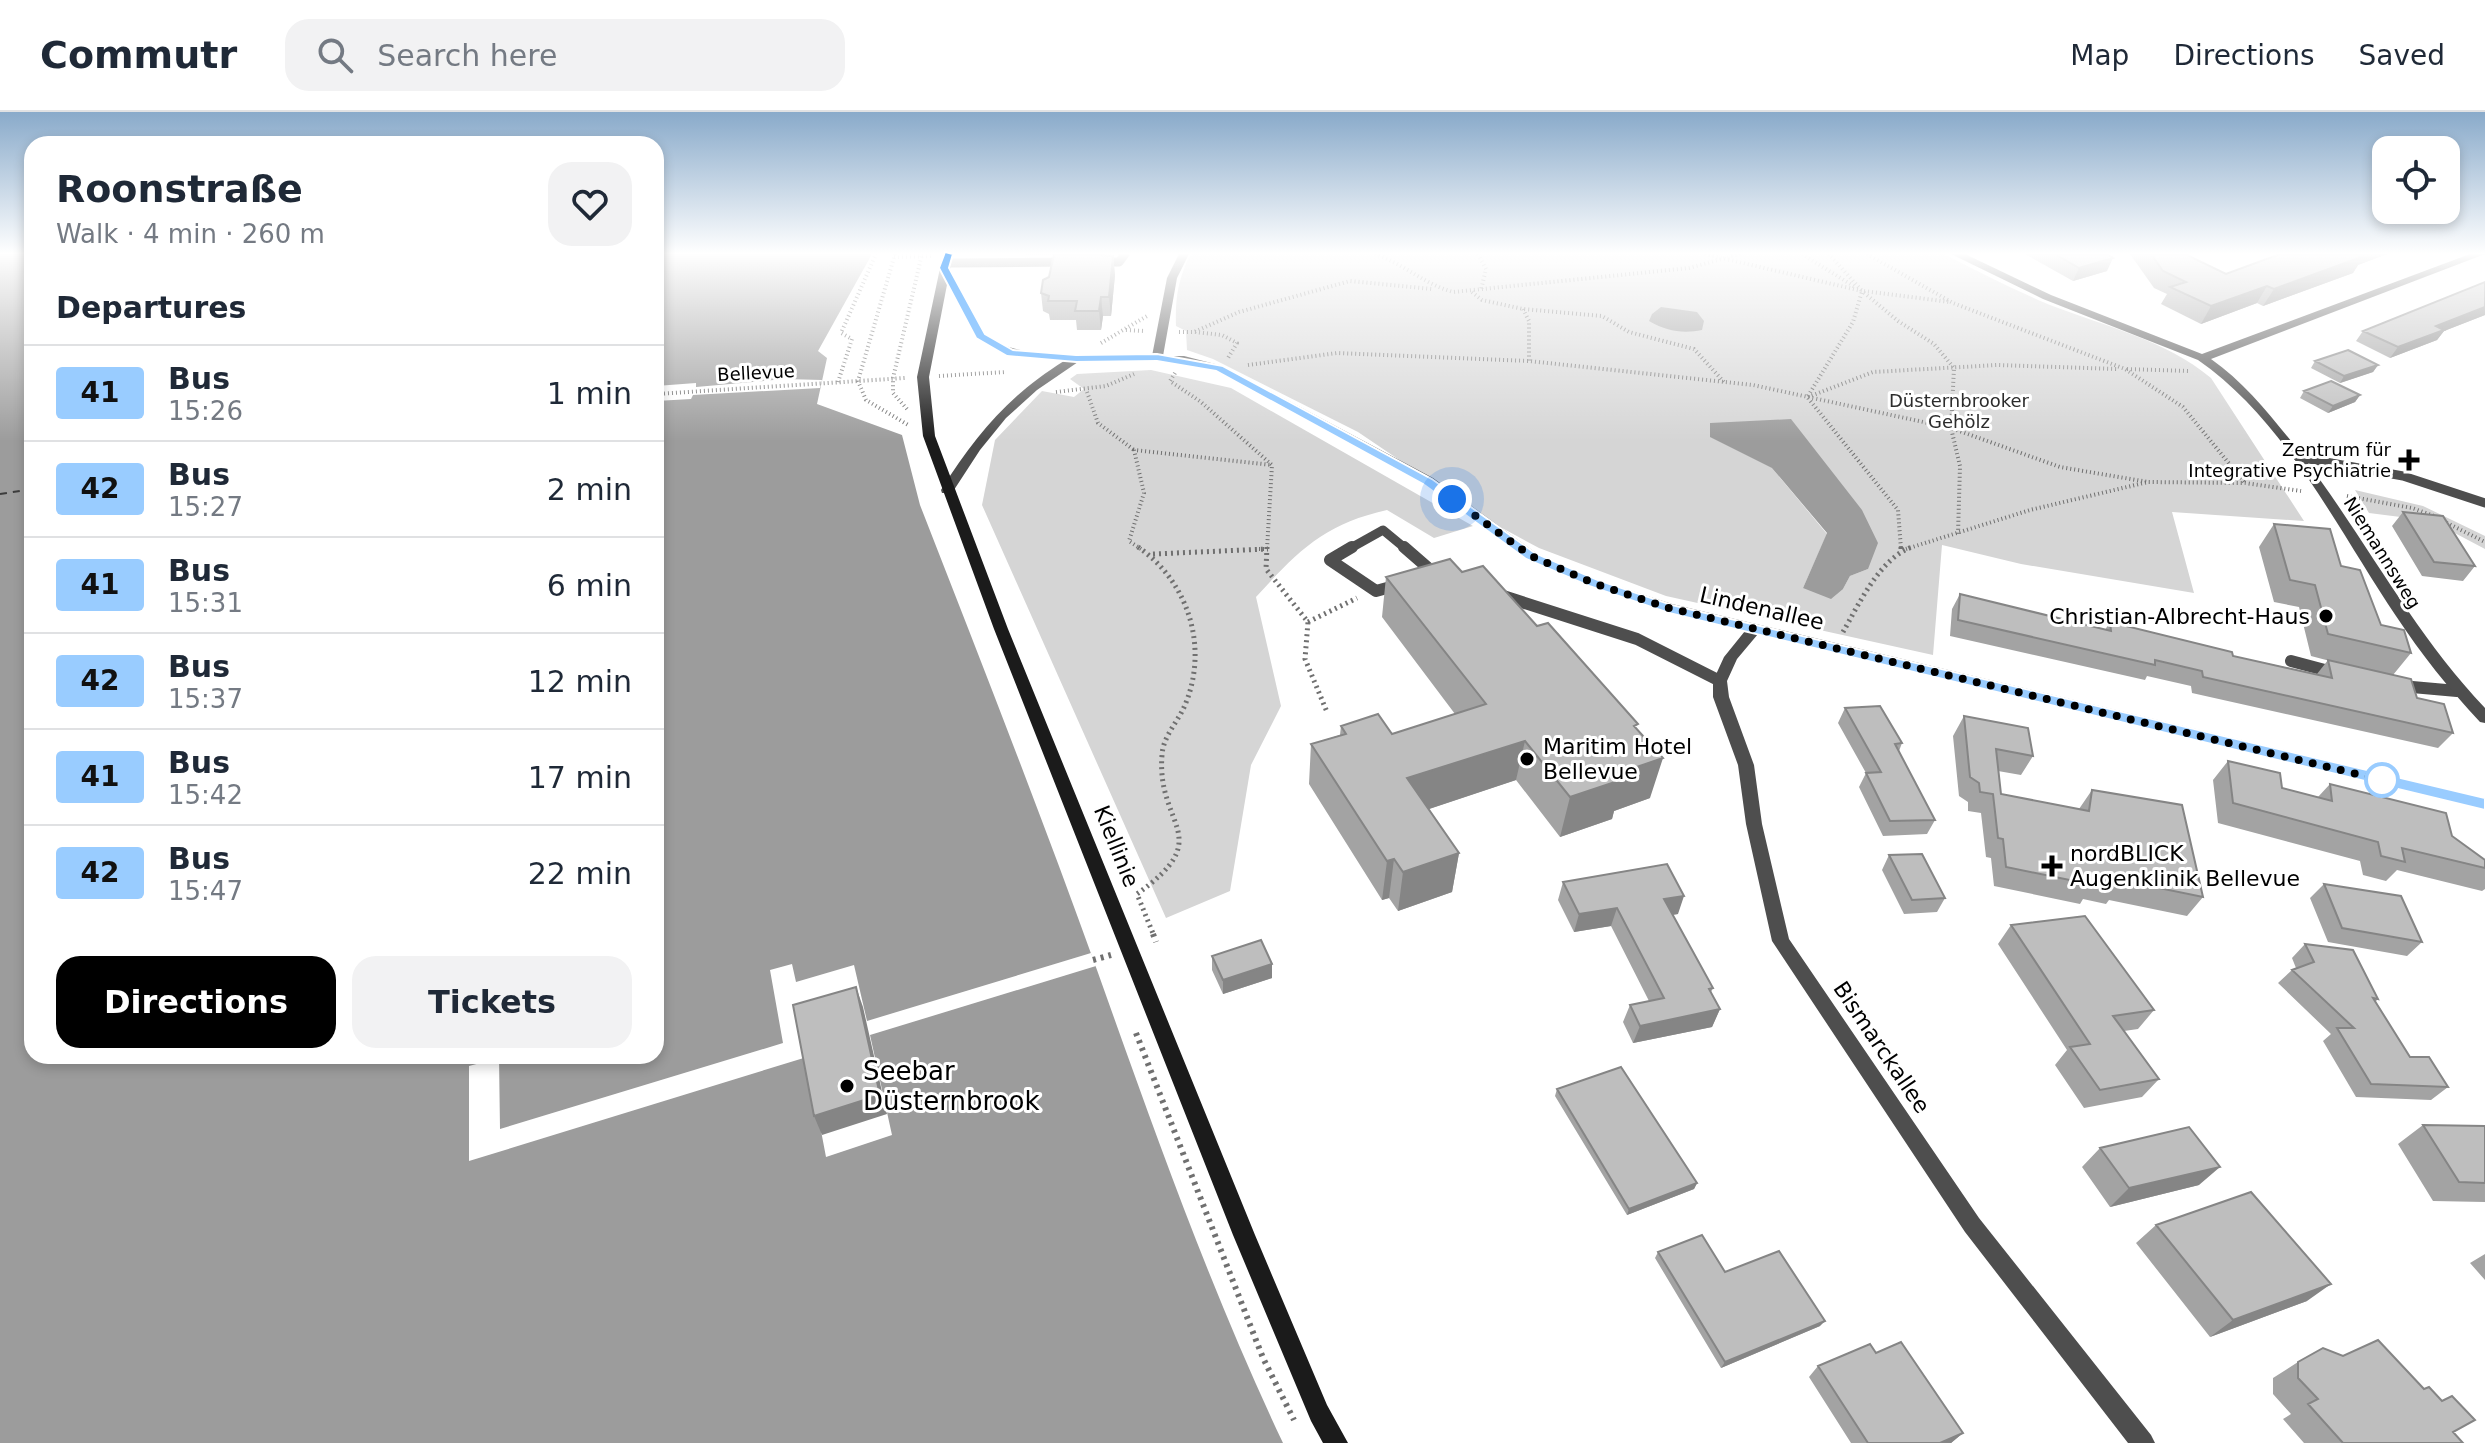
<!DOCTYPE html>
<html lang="en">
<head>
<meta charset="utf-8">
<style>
	:root { --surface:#fff; --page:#f2f2f3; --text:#1f2937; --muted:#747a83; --line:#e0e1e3; --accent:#000 }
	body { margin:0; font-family:"DejaVu Sans",sans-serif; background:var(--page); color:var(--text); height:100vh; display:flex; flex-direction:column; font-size:30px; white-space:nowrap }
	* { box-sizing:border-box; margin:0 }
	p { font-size:26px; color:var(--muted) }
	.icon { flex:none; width:44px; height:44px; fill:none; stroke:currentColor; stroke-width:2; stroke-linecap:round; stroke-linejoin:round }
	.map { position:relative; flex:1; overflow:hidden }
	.side { position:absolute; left:24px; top:24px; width:640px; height:928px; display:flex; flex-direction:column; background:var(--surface); border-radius:24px; box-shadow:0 4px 12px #0003 }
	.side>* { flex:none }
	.badge { padding:0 16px; border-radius:6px; font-size:28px; line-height:52px }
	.buttons { position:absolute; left:2372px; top:24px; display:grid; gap:16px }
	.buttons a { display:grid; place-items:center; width:88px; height:88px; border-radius:16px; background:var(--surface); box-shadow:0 4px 12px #0003; font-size:40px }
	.you { position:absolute; width:40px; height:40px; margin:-20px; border:6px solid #fff; border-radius:50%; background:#1a73e8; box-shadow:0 0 0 12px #1a73e833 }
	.map>.badge { position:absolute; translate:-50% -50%; box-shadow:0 0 0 4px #fff }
	h2 { padding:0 32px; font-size:30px; line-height:72px }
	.round { display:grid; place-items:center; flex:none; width:84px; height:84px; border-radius:24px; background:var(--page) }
	.summary { display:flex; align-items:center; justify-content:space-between; height:136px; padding:0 32px }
	h1 { font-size:38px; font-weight:700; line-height:60px }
	.cta { display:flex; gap:16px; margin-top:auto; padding:16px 32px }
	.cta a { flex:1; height:92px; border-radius:24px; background:var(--accent); color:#fff; font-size:32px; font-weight:700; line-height:92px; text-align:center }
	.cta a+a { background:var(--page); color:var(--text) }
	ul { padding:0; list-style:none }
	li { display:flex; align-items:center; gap:24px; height:96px; padding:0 32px; border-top:2px solid var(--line) }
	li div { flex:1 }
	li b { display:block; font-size:30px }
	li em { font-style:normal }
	li .badge { min-width:88px; font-weight:700; text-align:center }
	header { display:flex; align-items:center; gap:48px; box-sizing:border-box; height:112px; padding:0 40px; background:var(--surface); border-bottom:2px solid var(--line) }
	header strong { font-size:38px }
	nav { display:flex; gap:44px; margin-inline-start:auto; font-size:28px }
	.search { width:560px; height:72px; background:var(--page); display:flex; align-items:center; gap:20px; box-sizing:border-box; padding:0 28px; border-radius:24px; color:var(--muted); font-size:30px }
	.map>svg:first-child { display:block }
	.green { fill:#d5d5d5; fill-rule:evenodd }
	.water { fill:#9c9c9c }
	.pier { fill:#fff }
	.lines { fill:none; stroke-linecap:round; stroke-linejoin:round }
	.ferry { stroke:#3d3d3d; stroke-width:2; stroke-dasharray:7 6; stroke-linecap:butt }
	.path-far2 { stroke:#707070; stroke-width:4; stroke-dasharray:1 3; stroke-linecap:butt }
	.path-far1 { stroke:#707070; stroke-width:5; stroke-dasharray:2 4; stroke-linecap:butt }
	.path { stroke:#707070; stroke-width:6; stroke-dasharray:3 5; stroke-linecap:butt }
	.lane-far1 { stroke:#4e4e4e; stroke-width:9 }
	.lane { stroke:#4e4e4e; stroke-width:12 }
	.street { fill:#4e4e4e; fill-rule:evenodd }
	.secondary { fill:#1b1b1b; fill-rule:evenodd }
	.wall { fill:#a3a3a3 }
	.shaded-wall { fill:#858585 }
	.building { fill:#bebebe; stroke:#858585; stroke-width:2 }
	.line { fill:#9cf; stroke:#fff; stroke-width:2 }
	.walk { stroke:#000; stroke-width:8; stroke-dasharray:0 14.4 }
	.poi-dot { fill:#000; stroke:#fff; stroke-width:3 }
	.stop-dot { fill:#fff; stroke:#9cf; stroke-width:4 }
	.labels { text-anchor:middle; stroke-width:6; stroke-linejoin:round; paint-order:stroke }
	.far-street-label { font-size:18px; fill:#000; stroke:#fff }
	.far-park-label { font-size:18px; fill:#2c2c2c; stroke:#fff }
	.far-poi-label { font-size:18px; fill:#000; stroke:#fff; text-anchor:end }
	.street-label { font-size:22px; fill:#000; stroke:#fff }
	.poi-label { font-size:22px; fill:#000; stroke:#fff; text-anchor:start }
	.near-poi-label { font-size:26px; fill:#000; stroke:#fff; text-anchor:start }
</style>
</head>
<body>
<header>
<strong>Commutr</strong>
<div class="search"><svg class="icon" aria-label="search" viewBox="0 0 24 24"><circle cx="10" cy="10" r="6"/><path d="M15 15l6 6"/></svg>Search here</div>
<nav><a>Map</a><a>Directions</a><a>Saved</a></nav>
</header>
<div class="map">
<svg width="2485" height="1331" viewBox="0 0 2485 1331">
	<rect width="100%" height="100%" fill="#fff"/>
	<path class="green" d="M1191,142H1944C1979,160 2014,178 2050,193C2104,214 2166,228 2211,266L2304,409L2172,400L2194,481L2021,452L1942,433L1933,543L1666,484L1539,436L1491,410L1358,320L1213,247L1187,238L1186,219L1176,214C1175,187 1178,166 1191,142ZM1772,356L1868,457L1850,464L1843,477L1803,476L1827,422Z
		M1151,258L1231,276L1473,414L1434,426L1387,398C1324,412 1298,439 1256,485L1281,594L1251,653L1230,779L1166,806L982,393L995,328L1042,279L1074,285L1084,277L1070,267L1077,262Z
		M2355,378L2423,394L2485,424V437L2432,409L2369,401Z"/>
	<path class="water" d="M0,142H32V944H656V142H872L818,239L827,246L817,292L902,323L920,393C980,547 1041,702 1097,858C1154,1018 1210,1177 1283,1331H0Z
		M1661,195L1697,200L1704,209L1702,218C1683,222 1666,219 1649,209L1652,202Z
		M1791,307L1862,398L1878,431L1868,457L1850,464L1843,477L1831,487L1803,476L1827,421L1772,356L1710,325V311Z"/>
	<path class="pier" d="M785,267L822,268L820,276L693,283L691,287L656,289V274L696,271V275Z
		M1091,841L1096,854L870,923L892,1023L826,1045L807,945L469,1049V954L499,946L500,1017L783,931L770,858L792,852L796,870L854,853L867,909Z"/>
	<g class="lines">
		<path class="ferry" d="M0,382L32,377"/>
		<path class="path-far2" d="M895,142L858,269L866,288L910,314
			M1375,142C1404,152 1424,172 1453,180L1689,156L1740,142
			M1478,142L1486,157L1481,178
			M1705,142L1862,179L1898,209L1934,232L1954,256L1951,316L1960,354L1958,422
			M1802,142L1855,175
			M1867,142L1953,191L2125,257L2183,295L2245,371
			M894,145L933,144
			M1864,179L1950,190
			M1472,180L1482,188L1523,197L1602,204L1629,220L1694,237L1724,270
			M1523,197L1529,209V249
			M1126,218L1145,219
			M1179,220H1194L1239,200L1350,169L1432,177
			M1195,220L1222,223L1237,231L1228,246
			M1101,231L1147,204
			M1248,253L1337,241L1529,249L1753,273L1951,316L2060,355L2148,370
			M2127,257L2189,259
			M1175,261L1170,269L1201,290L1272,353L1267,437
			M939,264L1006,260
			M838,270L852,227L841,221L876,142
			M1056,280L1106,274L1134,262
			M1087,280L1098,311L1134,338
			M656,282L905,266
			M1808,284L1853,210L1862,179L1829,142
			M1808,285L1873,260L1997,253L2117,257
			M1808,286L1898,398L1901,437
			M907,297L893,281V266L922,142
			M2347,384L2412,396L2434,404
			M2443,409L2485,430
			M1141,437L1129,429L1144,381L1134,338L1272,353
			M1259,437H1268
			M1906,437L2030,398L2148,370L2245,371L2301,379"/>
		<path class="path-far1" d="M1138,435C1189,470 1209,536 1185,593C1178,610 1163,624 1162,643C1156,715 1218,724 1137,782L1154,824
			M1267,435L1266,457L1308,510L1305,547L1327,600
			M1901,435V439
			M1153,442L1268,437
			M1308,510L1357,486
			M1843,520C1859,492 1880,446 1912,435"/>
		<path class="path" d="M1153,822L1156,830
			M1093,848L1111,843
			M1136,921L1263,1246L1294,1308"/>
		<path class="lane-far1" d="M1100,150H1119L1125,142
			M946,151L1065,150
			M2298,345L2403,364L2485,391
			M1349,437L1383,418L1406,437"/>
		<path class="lane" d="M1352,435L1330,448L1376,479L1398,473
			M1404,435L1435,462
			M1500,483L1637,527L1720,569
			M2291,549L2336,561
			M2401,574L2457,579"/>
		<path class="street" d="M1179,142H1189L1177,166L1163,244H1184L1223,254L1433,366L1536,441L1598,468L1672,492L2485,686V698L1758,522L1737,547L1727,569L1729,585L1754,653L1762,712L1789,827L1979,1106L2151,1323L2155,1331H2128L1965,1120L1772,829L1746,712L1738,653L1713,585V569L1724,545L1745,519L1664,499L1588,474L1526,447L1423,372L1215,258L1184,250H1078L1037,278L1006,306L980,338L952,381H942L941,378C976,323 1008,284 1064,249L1007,243L976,226L939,156L940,154L949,156C958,173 972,208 984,221C1010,250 1113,244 1152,244L1167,166Z
			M1951,142H1965L2051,183L2202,242L2470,142H2485L2211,247C2244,270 2270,303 2295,334C2362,420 2410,517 2485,596V611L2480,610C2449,577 2421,542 2396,504C2338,418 2285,308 2198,248L2043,187Z"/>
		<path class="secondary" d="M943,142H953L929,265L935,324L1008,517L1255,1123L1327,1293L1348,1331H1323L1311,1309L1233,1123L994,517L923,324L917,265Z"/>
	</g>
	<path class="wall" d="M1015,142H1088L1113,144L1115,163L1111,204H1103L1101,218H1077L1076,208H1050L1049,202L1043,199L1041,181L1049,165L1054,143Z
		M2025,142H2107V159L2073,169Z
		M2130,142H2185L2226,162L2280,142H2387L2358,153L2353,161L2263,194L2257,191L2201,212L2161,192L2167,182L2154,176Z
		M2485,170V203L2444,219L2437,228L2390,246L2356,229L2363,219Z
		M2315,249L2378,253L2373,260L2340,271L2311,256Z
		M2304,279L2360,283L2355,290L2328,301L2300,286Z
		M2403,400L2475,454L2463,469L2422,464L2392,414Z
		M2274,412L2341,454L2381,513L2411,541L2393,563L2453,621L2438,636L2192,581L2191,574L2147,564L2145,568L1950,524L1952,497L1960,482L2105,518L2110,510L2233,544L2317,562L2328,548L2330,549L2311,544L2299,495L2274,490L2259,435Z
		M1462,460L1537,514L1637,617L1650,686L1614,699L1612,707L1560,725L1516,668L1429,697L1459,741L1452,780L1398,799L1389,786L1382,788L1309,672L1311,632L1340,623L1341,614L1392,622L1455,602L1382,505L1386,465Z
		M1845,596L1902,631L1899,639L1935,708L1927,722L1883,724L1859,675L1866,661L1838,611Z
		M1964,604L2033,644L2021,663L1998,659L2001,682L2079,697L2092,678L2203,785L2187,804L2109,788L2106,792L2083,787L2080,792L1994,774L1991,746L1986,745L1981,701L1968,699V690L1959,684L1953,624Z
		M2228,649L2282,676L2318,685L2330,672L2452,724L2485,748V777L2482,779L2397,758L2386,769L2363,763L2360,749L2218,711L2213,668Z
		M1889,743L1945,786L1937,800L1904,802L1882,758Z
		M1563,770L1678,802L1672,803L1713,876L1711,880L1720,897L1712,915L1633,931L1623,910L1630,893L1649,889L1611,814L1574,820L1558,788Z
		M2324,772L2422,830L2407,844L2328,830L2310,786Z
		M2011,813L2154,898L2138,917L2124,919L2159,967L2142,985L2084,996L2055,953L2067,938L1998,832Z
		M2305,832L2378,887L2375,890L2410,945L2448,975L2431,988L2356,985L2323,929L2331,922L2278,871L2292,858L2296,856L2292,846Z
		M1212,844L1272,852V866L1223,882L1212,858Z
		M1557,977L1697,1071L1694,1077L1627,1103L1555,984Z
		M2423,1013L2485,1014V1090L2433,1089L2398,1032Z
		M2100,1036L2199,1073L2110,1095L2082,1055Z
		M2156,1113L2307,1189L2210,1225L2136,1131Z
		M1658,1140L1725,1160L1820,1214L1721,1256L1655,1146Z
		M2485,1142V1168L2470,1151Z
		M1876,1241L1963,1321L1951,1331H1851L1809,1265L1818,1254Z
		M2298,1250L2453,1320L2463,1331H2304L2283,1307L2291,1302L2273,1282V1266Z"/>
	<path class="shaded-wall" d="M2356,142H2387L2358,153L2353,161L2263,194L2274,177Z
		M1113,144L1115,163L1111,204L1109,185Z
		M2113,146L2107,159L2073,169L2079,156Z
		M2267,174L2257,191L2201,212L2211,194Z
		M1101,185L1103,204L1101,218L1099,199Z
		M2485,195V203L2444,219L2437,228L2390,246L2398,235L2436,214Z
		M2378,253L2373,260L2340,271L2344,264Z
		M2360,283L2355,290L2328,301L2333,294Z
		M1525,629L1516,668L1402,706L1407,666Z
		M1663,646L1650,686L1614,699L1612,707L1560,725L1570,685L1619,661Z
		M1459,741L1452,780L1398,799L1403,760Z
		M1394,747L1389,786L1382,788L1387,749Z
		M1684,784L1678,802L1657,805L1664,787Z
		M1617,796L1611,814L1574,820L1579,802Z
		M1272,852V866L1223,882V868Z
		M856,875L863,895L887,1002L822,1023L814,1004Z
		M1720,897L1712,915L1633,931L1640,914Z
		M2220,1055L2199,1073L2110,1095L2129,1076Z
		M1697,1071L1694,1077L1627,1103L1629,1097Z
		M2331,1172L2307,1189L2210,1225L2233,1208Z
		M1825,1209L1820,1214L1721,1256L1725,1250Z
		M1963,1321L1951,1331H1940Z"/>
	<path class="building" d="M1054,142H1088L1113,144L1109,185H1101L1099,199H1075L1077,189H1048L1049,184L1041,181L1043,168L1049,165Z
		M2055,142H2107L2113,146L2079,156Z
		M2151,142H2185L2226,162L2280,142H2362L2364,144L2274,177L2267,174L2211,194L2170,175L2186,170L2163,159Z
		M2485,170V195L2436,214L2444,218L2398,235L2363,219Z
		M2348,238L2378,253L2344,264L2315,249Z
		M2331,269L2360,283L2333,294L2304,279Z
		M2403,400L2443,404L2475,454L2434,450Z
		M2274,412L2330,417L2341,454L2360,458L2381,513L2404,518L2411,541L2328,522L2315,473L2290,468Z
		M1450,447L1462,460L1483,454L1537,514L1548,511L1638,612L1634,614L1663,646L1619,661L1624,667L1570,685L1525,629L1407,666L1459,741L1403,760L1394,747L1387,749L1311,632L1346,622L1341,614L1378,602L1392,622L1486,592L1386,465Z
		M1960,482L2111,519L2110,510L2232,540L2233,544L2332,566L2328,548L2411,567L2417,586L2444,592L2453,621L2203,565L2202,559L2155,548V553L1958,508Z
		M1880,594L1902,631L1895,632L1935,708L1890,709L1866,661L1881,660L1845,596Z
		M1964,604L2028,616L2033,644L1996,637L2001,682L2089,699L2092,678L2182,693L2203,785L2120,768L2121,773L2093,767L2094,773L2006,755L2003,727L1998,726L1993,682L1980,680L1979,671L1970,665Z
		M2228,649L2280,661L2282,676L2332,689L2330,672L2446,701L2452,724L2485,748V756L2402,736L2405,750L2381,744L2378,730L2233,691Z
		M1922,742L1945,786L1912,788L1889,743Z
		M1667,752L1684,784L1664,787L1713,876L1709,877L1720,897L1640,914L1630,893L1664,886L1617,796L1579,802L1563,770Z
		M2324,772L2401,784L2422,830L2342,816Z
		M2085,804L2154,898L2113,904L2159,967L2100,978L2070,935L2090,932L2011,813Z
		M1261,828L1272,852L1223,868L1212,844Z
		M2305,832L2353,838L2378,887L2373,886L2410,945H2429L2448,975L2371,972L2337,916H2354L2292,858L2314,850Z
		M856,875L880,983L814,1004L793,893Z
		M1621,955L1697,1071L1629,1097L1557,977Z
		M2423,1013L2485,1014V1071L2459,1070Z
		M2189,1015L2220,1055L2129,1076L2100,1036Z
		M2251,1080L2331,1172L2233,1208L2156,1113Z
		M1702,1123L1725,1160L1779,1139L1825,1209L1725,1250L1658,1140Z
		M2378,1228L2424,1277L2429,1275L2442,1289L2452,1284L2475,1308L2453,1320L2463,1331H2343L2308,1292L2318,1287L2298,1266V1250L2323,1236L2343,1244Z
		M1901,1230L1963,1321L1940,1331H1868L1818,1254L1870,1232L1876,1241Z"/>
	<linearGradient id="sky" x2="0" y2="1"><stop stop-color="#89aaca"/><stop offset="0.43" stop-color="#fff"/><stop offset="1" stop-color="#fff" stop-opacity="0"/></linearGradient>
	<rect width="2485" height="329" fill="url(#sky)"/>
	<path class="line" d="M945,140L953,142L949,156L985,222L1013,238L1076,243L1157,242L1223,254L1432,367L1535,441L1598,468L1672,493L2485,686V698L1669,501L1589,474L1526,447L1423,372L1216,259L1157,249L1076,250L1007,244L976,226L939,156Z"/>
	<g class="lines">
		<path class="walk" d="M1452,387L1531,444L1593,471L1669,496L2382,668"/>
	</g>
	<g class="poi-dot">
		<path d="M2405 336h8v8h8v8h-8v8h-8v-8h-8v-8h8z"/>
		<circle cx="2326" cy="504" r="8"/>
		<circle cx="1527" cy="647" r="8"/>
		<path d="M2048 742h8v8h8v8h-8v8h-8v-8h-8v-8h8z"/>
		<circle cx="847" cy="974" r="8"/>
	</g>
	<circle class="stop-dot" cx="2382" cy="668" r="16"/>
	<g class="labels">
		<g class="far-street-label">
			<text transform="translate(756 261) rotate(-3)" y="6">Bellevue</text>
			<text transform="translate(2382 441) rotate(58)" y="6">Niemannsweg</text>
		</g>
		<g class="far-park-label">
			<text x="1959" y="295">Düsternbrooker<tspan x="1959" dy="21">Gehölz</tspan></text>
		</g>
		<g class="far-poi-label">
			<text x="2391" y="344">Zentrum für<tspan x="2391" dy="21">Integrative Psychiatrie</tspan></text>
		</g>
		<g class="street-label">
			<text transform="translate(1762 496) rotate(13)" y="8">Lindenallee</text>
			<text transform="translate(1117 734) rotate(68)" y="8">Kiellinie</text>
			<text transform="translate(1882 935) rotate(56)" y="8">Bismarckallee</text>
		</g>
		<g class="poi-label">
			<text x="2310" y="512" text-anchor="end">Christian-Albrecht-Haus</text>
			<text x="1543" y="642">Maritim Hotel<tspan x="1543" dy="25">Bellevue</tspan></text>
			<text x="2070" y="749">nordBLICK<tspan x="2070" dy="25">Augenklinik Bellevue</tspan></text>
		</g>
		<g class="near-poi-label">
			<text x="863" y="968">Seebar<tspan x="863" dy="30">Düsternbrook</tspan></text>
		</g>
	</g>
</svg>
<div class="buttons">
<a><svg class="icon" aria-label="locate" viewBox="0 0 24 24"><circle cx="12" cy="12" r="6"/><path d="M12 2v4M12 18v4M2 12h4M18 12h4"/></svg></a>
</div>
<div class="you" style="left:1452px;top:387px"></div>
<section class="side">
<div class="summary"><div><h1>Roonstraße</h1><p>Walk · 4 min · 260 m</p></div><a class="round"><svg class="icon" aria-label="heart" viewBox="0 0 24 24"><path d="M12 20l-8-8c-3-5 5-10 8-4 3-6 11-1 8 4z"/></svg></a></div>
<h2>Departures</h2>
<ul>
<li><span class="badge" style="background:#9cf;color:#111">41</span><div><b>Bus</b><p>15:26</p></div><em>1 min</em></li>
<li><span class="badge" style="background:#9cf;color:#111">42</span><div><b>Bus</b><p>15:27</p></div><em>2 min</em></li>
<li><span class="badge" style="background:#9cf;color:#111">41</span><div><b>Bus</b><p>15:31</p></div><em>6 min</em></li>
<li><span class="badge" style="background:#9cf;color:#111">42</span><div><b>Bus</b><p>15:37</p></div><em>12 min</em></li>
<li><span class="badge" style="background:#9cf;color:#111">41</span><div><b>Bus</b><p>15:42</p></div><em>17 min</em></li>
<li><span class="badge" style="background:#9cf;color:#111">42</span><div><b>Bus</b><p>15:47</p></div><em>22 min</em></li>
</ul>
<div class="cta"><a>Directions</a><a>Tickets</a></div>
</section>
</div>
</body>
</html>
